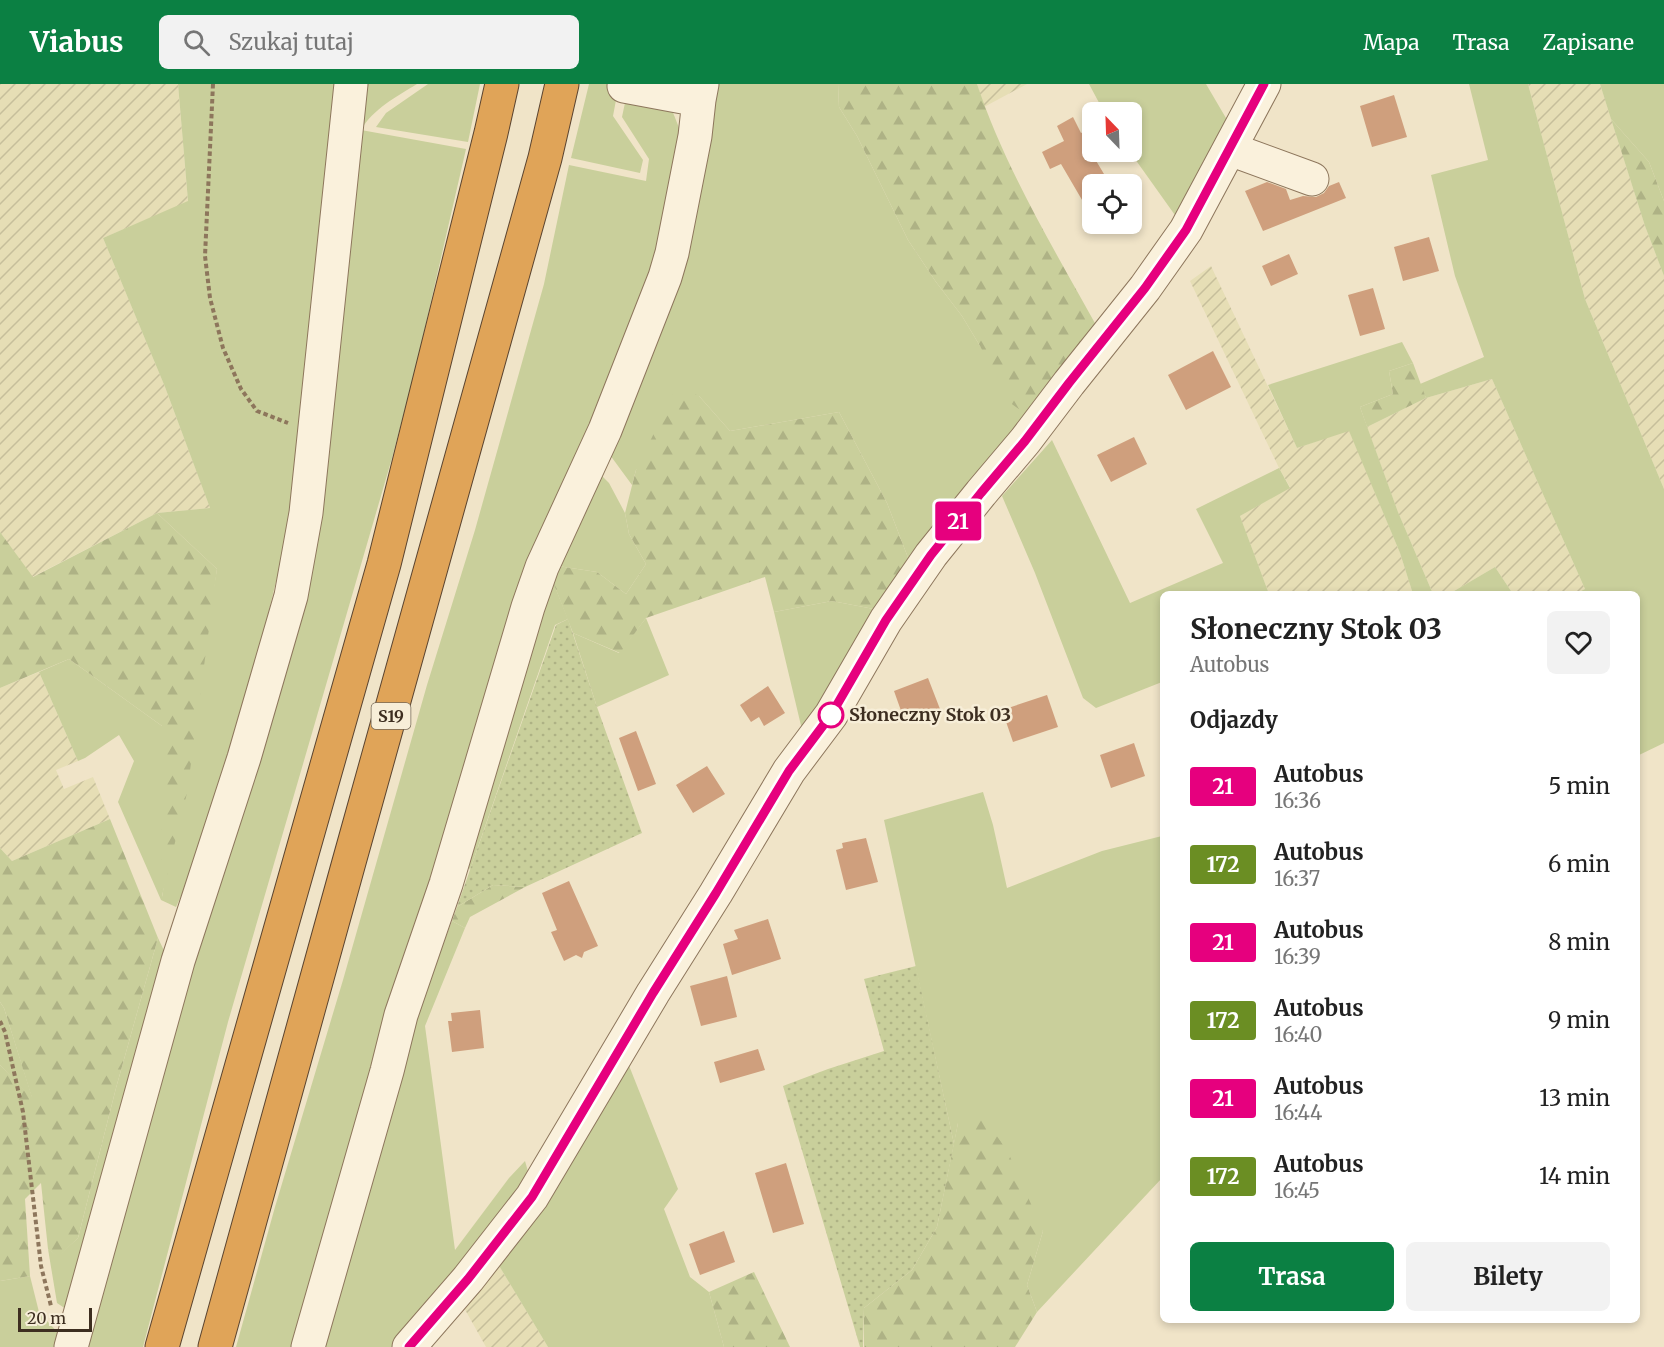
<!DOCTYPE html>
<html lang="pl">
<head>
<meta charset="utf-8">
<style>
	:root { --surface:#fff; --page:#f2f2f2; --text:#222; --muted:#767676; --accent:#0b8043 }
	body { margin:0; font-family:Merriweather,serif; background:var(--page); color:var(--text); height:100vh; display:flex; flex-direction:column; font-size:22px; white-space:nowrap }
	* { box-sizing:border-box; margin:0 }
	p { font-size:20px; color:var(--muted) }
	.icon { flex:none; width:33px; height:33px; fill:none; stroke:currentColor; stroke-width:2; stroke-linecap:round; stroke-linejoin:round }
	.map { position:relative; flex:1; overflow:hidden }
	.drawer { position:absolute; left:1160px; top:507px; width:480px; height:732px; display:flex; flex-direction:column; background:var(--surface); border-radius:9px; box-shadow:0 3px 9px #0003 }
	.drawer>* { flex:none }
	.badge { padding:0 12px; border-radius:4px; font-size:21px; line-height:39px }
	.needle { width:39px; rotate:337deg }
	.fabs { position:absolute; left:1082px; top:18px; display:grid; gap:12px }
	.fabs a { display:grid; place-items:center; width:60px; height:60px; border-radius:9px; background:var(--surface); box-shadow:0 3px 9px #0003; font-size:30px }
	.scale { position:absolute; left:18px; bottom:15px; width:74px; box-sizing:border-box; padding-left:6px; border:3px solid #3d2e20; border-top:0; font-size:16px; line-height:21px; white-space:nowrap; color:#3d2e20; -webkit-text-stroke:4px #f7eed8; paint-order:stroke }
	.map>.badge { position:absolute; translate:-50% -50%; box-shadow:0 0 0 3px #fff }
	h2 { padding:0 30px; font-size:22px; line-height:54px }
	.round { display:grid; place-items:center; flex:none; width:63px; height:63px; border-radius:9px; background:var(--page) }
	.head { display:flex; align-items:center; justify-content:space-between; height:102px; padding:0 30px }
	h1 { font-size:28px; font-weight:700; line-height:45px }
	.button { display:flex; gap:12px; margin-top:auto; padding:12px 30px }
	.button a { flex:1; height:69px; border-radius:9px; background:var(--accent); color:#fff; font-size:24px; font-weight:700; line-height:69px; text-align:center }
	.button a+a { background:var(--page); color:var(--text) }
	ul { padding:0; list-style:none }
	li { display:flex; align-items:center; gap:18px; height:78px; padding:0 30px }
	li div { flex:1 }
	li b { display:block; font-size:22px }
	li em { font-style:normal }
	li .badge { min-width:66px; font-weight:700; text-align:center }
	header { display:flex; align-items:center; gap:36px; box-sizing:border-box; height:84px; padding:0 30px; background:var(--accent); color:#fff }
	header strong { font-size:28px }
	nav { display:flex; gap:33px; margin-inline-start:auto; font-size:21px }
	.search { width:420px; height:54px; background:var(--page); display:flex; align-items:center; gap:15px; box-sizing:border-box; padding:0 21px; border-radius:9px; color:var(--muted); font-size:22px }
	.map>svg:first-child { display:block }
	.farmland { fill:url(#farmland-furrows) }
	.green { fill:#c9cf9b }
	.forest { fill:url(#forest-firs) }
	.garden { fill:url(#garden-dots) }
	.building { fill:#cf9f7d }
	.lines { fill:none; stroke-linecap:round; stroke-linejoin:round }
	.minor-casing { stroke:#8d765c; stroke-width:35 }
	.highway-casing { stroke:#5b4430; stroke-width:35 }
	.path { stroke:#8d765c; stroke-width:4; stroke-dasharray:4.5 3; stroke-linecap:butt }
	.minor { stroke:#faf1dc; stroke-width:33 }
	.highway { stroke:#e0a458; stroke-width:33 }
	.line-casing { stroke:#fff; stroke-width:14 }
	.line { stroke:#e6007e; stroke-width:9 }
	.stop-dot { fill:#fff; stroke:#e6007e; stroke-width:3 }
	.labels { text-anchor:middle; stroke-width:5; stroke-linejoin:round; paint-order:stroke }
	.shield { fill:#f7eed8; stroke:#756857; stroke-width:1.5 }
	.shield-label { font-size:16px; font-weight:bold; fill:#3d2e20 }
	.stop-label { font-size:18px; font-weight:bold; fill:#3d2e20; stroke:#f7eed8; text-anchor:start }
</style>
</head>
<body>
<header>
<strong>Viabus</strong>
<div class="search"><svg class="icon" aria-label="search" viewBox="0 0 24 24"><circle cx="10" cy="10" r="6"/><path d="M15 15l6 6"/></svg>Szukaj tutaj</div>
<nav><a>Mapa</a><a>Trasa</a><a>Zapisane</a></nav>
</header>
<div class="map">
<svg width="1664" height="1263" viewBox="0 0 1664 1263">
	<defs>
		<pattern id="farmland-furrows" width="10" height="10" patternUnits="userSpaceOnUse" patternTransform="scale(1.5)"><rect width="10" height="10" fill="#e6deb5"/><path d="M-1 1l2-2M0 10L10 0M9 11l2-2" fill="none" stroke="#c6bf9b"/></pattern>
		<pattern id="forest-firs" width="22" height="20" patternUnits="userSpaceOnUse" patternTransform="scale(1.5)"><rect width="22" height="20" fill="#c9cf9b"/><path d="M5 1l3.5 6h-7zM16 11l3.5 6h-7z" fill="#aeb285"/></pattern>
		<pattern id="garden-dots" width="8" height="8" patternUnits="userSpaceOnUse" patternTransform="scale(1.5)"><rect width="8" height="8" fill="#c9cf9b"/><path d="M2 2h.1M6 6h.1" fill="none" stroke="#aeb285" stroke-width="1.8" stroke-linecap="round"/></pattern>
	</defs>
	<rect width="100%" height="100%" fill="#f0e4c8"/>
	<path class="farmland" d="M0,0H178L188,118L103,154L165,303L210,424L157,429L32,493L0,448Z
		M977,0H1027L984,23Z
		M1528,0H1600L1645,142L1664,192V405L1585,215Z
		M1211,182L1297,364L1349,346L1400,469L1413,510H1269L1240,432L1290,403L1279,384L1190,197Z
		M1492,295L1585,505L1575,510H1513L1495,483L1449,510H1433L1398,428L1367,343L1426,314Z
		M39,588L78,677L56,686L64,705L93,693L110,735L12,777L0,764V604Z
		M498,1180L548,1263H486L463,1222Z"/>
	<path class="green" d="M178,0H343L286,457L236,660L191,790L176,823L161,816L118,718L134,677L119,651L85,674L78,677L39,588L69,575L162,642V813L217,485L157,429L210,424L165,303L103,154L188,117Z
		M365,0H417C396,13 373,25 361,46L466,65L415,287L392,374L228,938L143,1263H79L247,688Z
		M428,0H480L468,58L376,43L386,29Z
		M589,0H619L613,32L643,76L640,89L571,74Z
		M714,0H838L839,23L857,52L908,156L936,198L962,232L980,262L1030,333L912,484L887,419L839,328L730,347L699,312L636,386L632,401L610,371Z
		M1089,0H1206L1233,46L1182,141L1130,68L1131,28H1104Z
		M1469,0H1528L1585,215L1664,405V659L1637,672L1636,510H1575L1585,505L1492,295L1426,314L1420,300L1484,273L1455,192L1431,91L1488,76Z
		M1600,0H1664V117L1649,78L1611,35Z
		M626,14L672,26L683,54L645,220L300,1263H236L275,1123L343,896L427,601L475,446L544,200L569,81L646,97L649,75L622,33Z
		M1402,258L1413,279L1389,287L1393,310L1360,323L1398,428L1433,510H1413L1400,469L1349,347L1297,364L1268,301Z
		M1052,356L1130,519L1223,479L1196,425L1279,384L1290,404L1240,432L1269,510H1162V598L1096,624L1083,614L1035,489L1002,412Z
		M601,391L609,399L625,429L629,450L646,480L626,510L597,488L558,482Z
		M1495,483L1513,510H1449Z
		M551,493L568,535L555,541L470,786L462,768Z
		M832,517L879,526L803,650L774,528Z
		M646,534L669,591L597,623L573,549L619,569Z
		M983,708L993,741L1007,804L1102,767L1162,752V1094L1037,1228L1027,1201L1043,1147L958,1039L954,1060L884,736Z
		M452,837L465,844L425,942L455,1166L509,1094L525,1077L529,1091L400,1263H320L411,944Z
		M158,854L168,875L66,1225L57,1219L48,1165L58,1172L78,1154L116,1004Z
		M0,918L4,924L33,1016L0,981Z
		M626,974L678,1105L664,1125L690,1193L709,1208L724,1263H548L498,1180Z
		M30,1192L39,1228L59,1250L57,1263H0V1197Z"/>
	<path class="forest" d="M838,0H977C1006,87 1057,170 1101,250L1030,333L1009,318L980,262L962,232L936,198L908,156L857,52L839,23Z
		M1611,35L1649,78L1664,117V192L1645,142Z
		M1413,279L1426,314L1367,343L1360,323L1393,310L1389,287Z
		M677,302L699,312L730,347L839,328L887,419L912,484L879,526L832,517L774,528L765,493L646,534L620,569L573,549L551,493L558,482L597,488L626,510L646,480L629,450L625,429L636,386Z
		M157,429L217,485L187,709L161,816L162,642L69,575L0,604V448L33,493Z
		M110,735L158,854L116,1004L78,1154L58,1173L48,1165L41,1099L25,1115L30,1192L0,1197V981L32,1014L4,924L0,918V764L12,777Z
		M493,801L525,803L470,833L465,844L452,837L457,823Z
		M982,1032L1007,1066L1043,1147L1027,1201L1037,1228L1015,1263H864V1224L912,1186L937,1143L958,1039Z
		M754,1188L790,1263H724L709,1208Z"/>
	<path class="garden" d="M568,535L597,623L642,749L525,803L493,801L457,823L556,541Z
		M916,882L954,1060L937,1143L912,1186L864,1224L863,1263H860L783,1002L828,985L884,967L864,895Z"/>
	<path class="building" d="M1394,11L1407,53L1372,63L1360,22Z
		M1073,33L1081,49L1092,44V70L1110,100H1092V133L1061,80L1050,85L1042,68L1064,57L1057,42Z
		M1267,98L1286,105L1290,116L1303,112L1316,113L1324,109L1329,102L1339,98L1346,114L1263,147L1245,107Z
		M1429,153L1439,187L1403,197L1394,163Z
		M1289,170L1298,190L1271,202L1262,182Z
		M1373,204L1385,245L1360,252L1348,211Z
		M1213,267L1231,303L1186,326L1168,291Z
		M1134,353L1147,380L1111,398L1097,371Z
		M928,594L940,625L905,638L894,607Z
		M768,602L785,629L764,642L759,633L751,638L740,621Z
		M1047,611L1058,643L1013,658L1002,626Z
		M636,647L656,700L638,707L619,654Z
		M1134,659L1145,692L1111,704L1100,671Z
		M707,682L725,710L693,729L676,701Z
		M866,754L878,798L846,806L836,766L843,764L842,759Z
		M569,797L598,862L584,868L582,874L576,871L564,877L551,848L557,846L542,809Z
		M768,835L781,875L732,891L723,860L738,855L734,846Z
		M727,892L737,933L701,942L690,902Z
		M480,926L484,964L452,968L448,937H452L451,929Z
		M758,965L765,986L720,999L714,978Z
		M786,1079L804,1140L773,1149L755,1089Z
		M724,1147L735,1178L700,1191L689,1160Z"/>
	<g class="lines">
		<g class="minor-casing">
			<path id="minor" d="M624,2L699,16L702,0
				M1230,65L1312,95
				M71,1263L178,877L244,674L291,512L306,429L351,0
				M308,1263L387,987L401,931L446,800L528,523L542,483L605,346L665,193L672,169L695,52L699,16
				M409,1263L468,1195L532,1113L653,909L716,809L789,687L831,631L886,536L931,471L981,409L1025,357L1069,299L1145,204L1186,146L1264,0"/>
		</g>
		<g class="highway-casing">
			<path id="highway" d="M162,1263L384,480L491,49L502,0
				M215,1263C323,866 436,471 545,74L562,0"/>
		</g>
		<path class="path" d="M213,0L205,172L210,214L223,264L241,305L257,327L288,339
			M0,937L5,948L23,1028L41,1182L51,1222"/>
		<use href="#minor" class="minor"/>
		<use href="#highway" class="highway"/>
	</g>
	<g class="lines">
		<g class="line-casing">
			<path id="line" d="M409,1263L468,1195L532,1113L653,909L716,809L789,687L831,631L886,536L931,471L981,409L1025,357L1069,299L1145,204L1186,146L1264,0"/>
		</g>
		<use href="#line" class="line"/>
	</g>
	<circle class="stop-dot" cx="831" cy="631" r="12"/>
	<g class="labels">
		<rect class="shield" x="371.5" y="619" width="39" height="26" rx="4.5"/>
		<g class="shield-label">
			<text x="391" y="638">S19</text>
		</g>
		<g class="stop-label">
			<text x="849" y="637">Słoneczny Stok 03</text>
		</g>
	</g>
</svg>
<div class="fabs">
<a><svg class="needle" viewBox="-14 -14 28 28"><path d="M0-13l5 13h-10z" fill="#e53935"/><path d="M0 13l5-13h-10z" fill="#767676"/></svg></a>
<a><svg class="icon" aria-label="locate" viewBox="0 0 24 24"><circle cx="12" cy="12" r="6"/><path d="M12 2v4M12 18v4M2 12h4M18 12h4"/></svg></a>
</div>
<div class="scale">20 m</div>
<b class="badge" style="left:958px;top:437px;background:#e6007e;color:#fff">21</b>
<section class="drawer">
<div class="head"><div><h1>Słoneczny Stok 03</h1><p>Autobus</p></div><a class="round"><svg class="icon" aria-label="heart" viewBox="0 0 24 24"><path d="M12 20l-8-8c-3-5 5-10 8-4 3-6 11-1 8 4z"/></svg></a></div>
<h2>Odjazdy</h2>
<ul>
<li><span class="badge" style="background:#e6007e;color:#fff">21</span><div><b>Autobus</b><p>16:36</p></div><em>5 min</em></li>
<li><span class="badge" style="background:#6b8e23;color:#fff">172</span><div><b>Autobus</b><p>16:37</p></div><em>6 min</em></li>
<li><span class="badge" style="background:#e6007e;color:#fff">21</span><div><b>Autobus</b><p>16:39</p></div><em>8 min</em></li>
<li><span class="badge" style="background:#6b8e23;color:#fff">172</span><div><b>Autobus</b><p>16:40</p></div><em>9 min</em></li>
<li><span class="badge" style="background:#e6007e;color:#fff">21</span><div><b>Autobus</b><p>16:44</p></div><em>13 min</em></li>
<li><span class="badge" style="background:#6b8e23;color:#fff">172</span><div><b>Autobus</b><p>16:45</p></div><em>14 min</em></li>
</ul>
<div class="button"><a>Trasa</a><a>Bilety</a></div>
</section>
</div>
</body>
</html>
